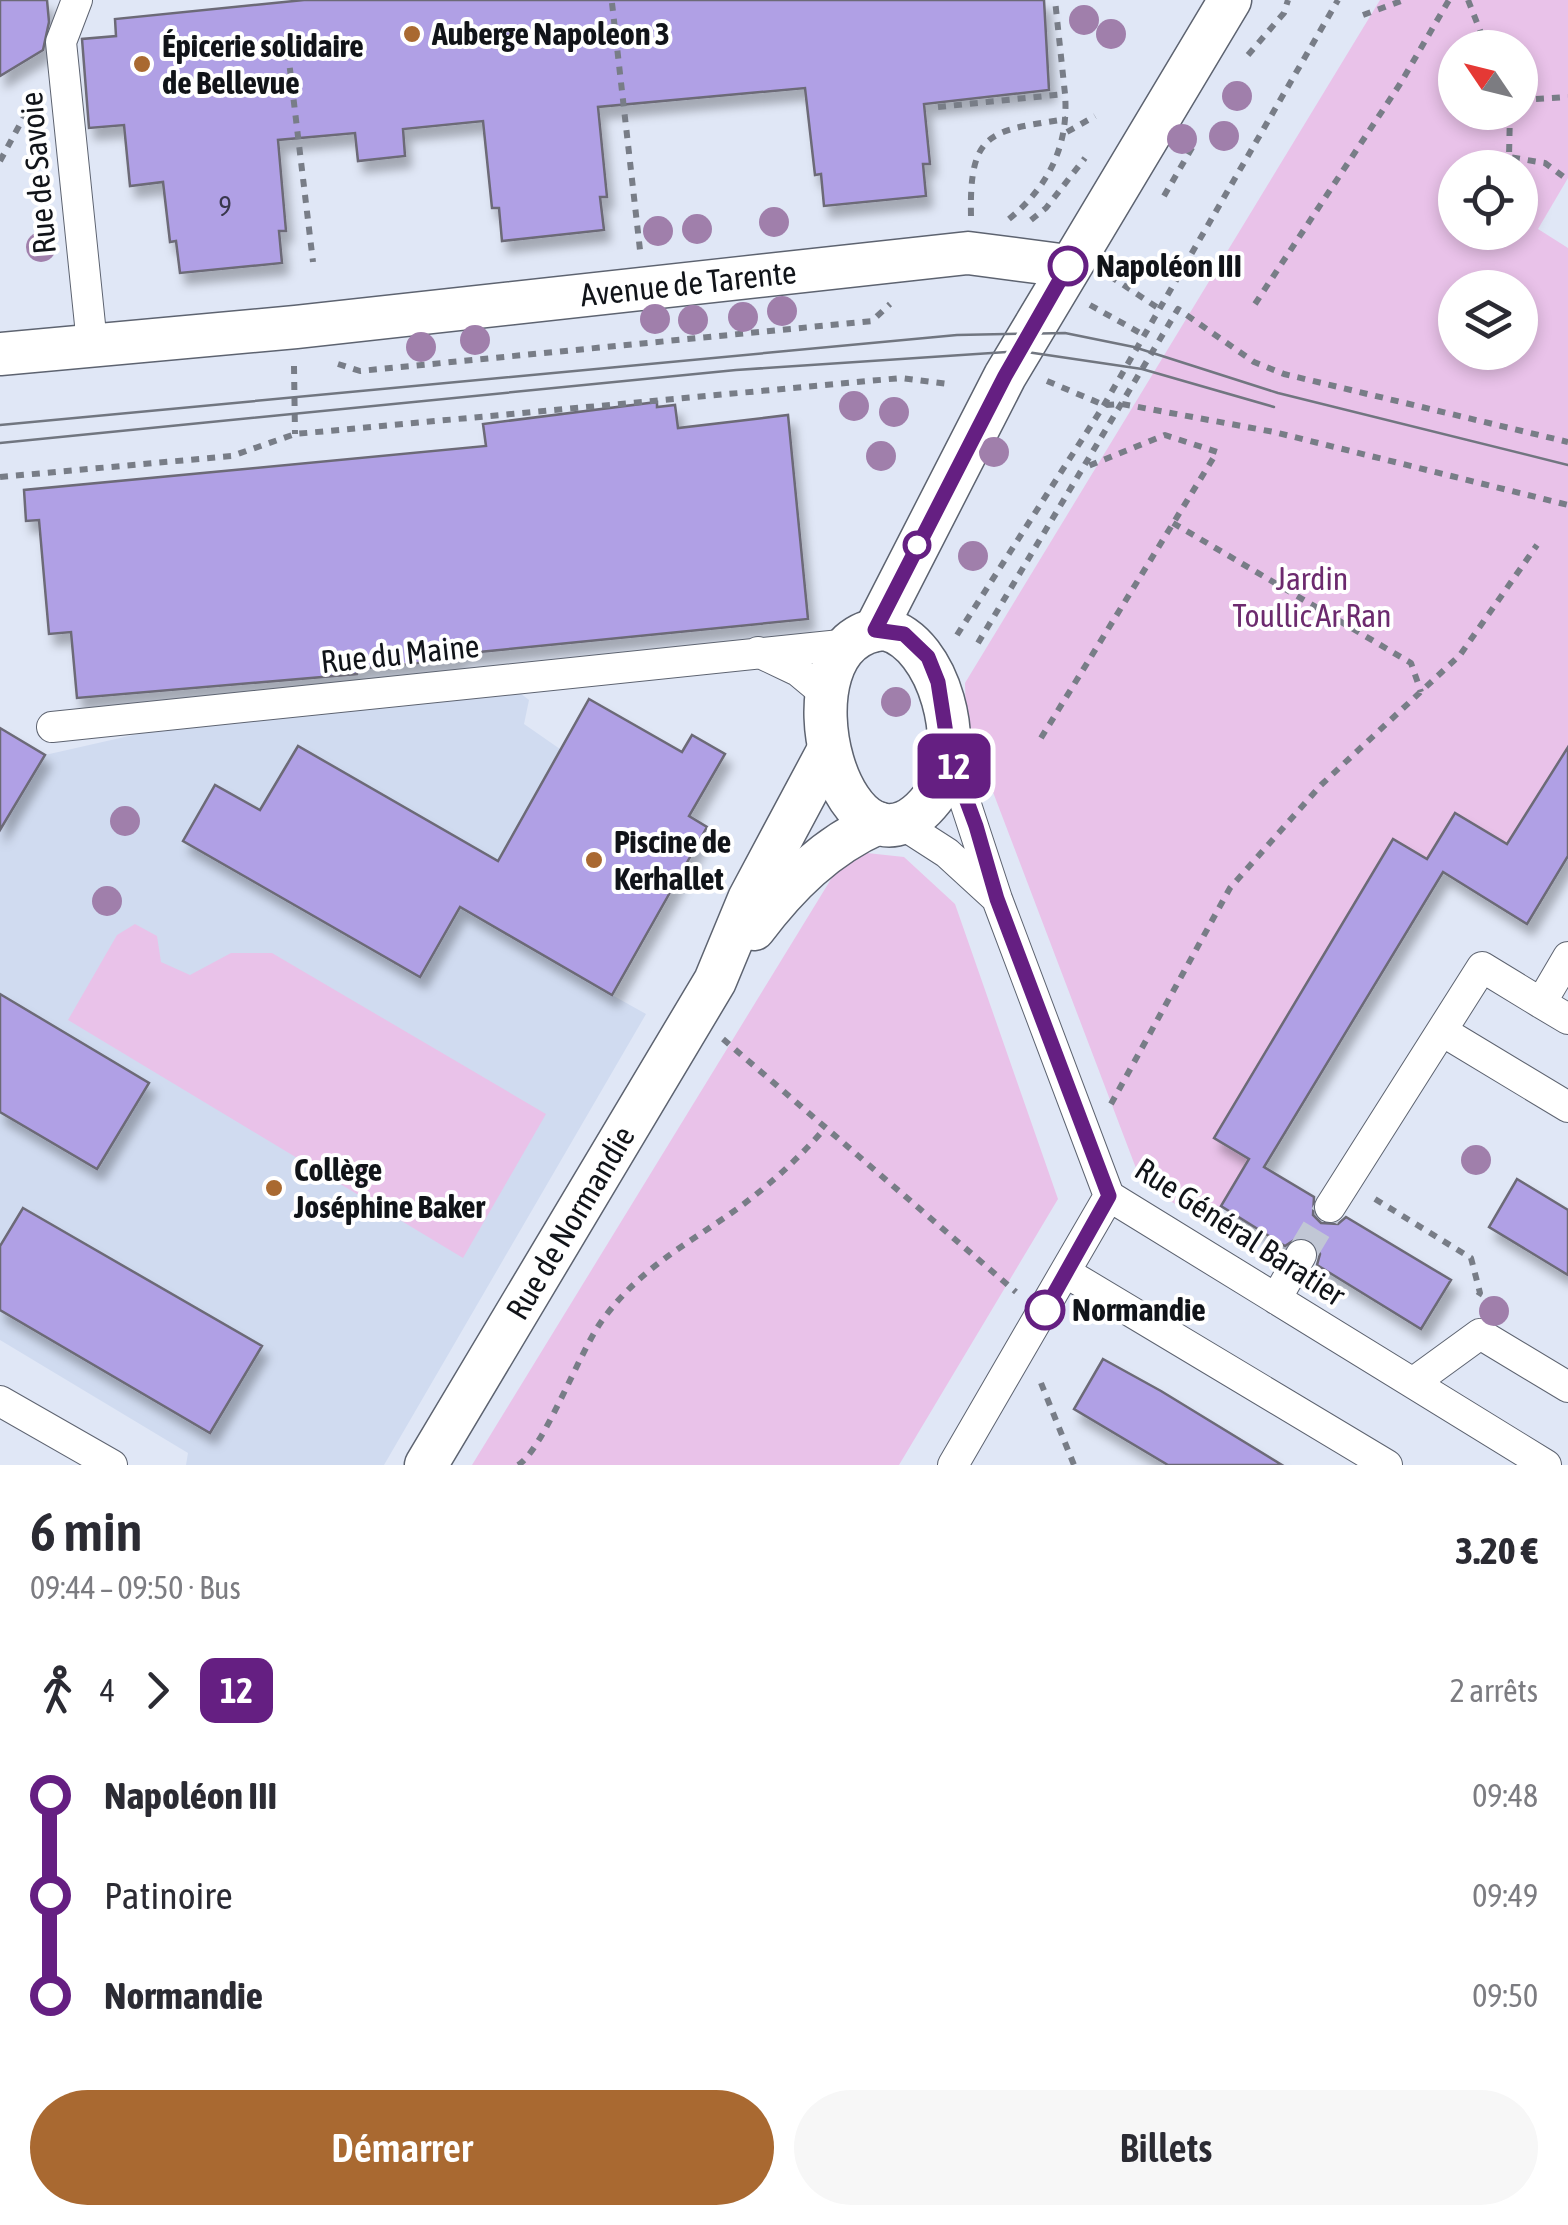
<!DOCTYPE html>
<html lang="fr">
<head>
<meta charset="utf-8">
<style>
	:root { --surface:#fff; --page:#f7f7f7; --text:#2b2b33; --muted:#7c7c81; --accent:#a96931 }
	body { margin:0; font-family:"Asap Condensed",sans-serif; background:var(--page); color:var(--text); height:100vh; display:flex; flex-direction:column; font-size:38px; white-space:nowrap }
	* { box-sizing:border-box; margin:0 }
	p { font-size:32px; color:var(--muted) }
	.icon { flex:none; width:55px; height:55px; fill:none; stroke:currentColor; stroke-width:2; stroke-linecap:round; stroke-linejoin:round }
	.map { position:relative; height:1465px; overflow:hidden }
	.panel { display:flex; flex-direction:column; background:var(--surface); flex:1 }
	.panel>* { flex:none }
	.badge { padding:0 20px; border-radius:15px; font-size:35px; line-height:65px }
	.needle { width:65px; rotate:305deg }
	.buttons { position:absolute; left:1438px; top:30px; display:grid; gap:20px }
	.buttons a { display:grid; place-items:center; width:100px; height:100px; border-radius:50%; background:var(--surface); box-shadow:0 5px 15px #0003; font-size:50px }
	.map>.badge { position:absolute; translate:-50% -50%; box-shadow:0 0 0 5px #fff }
	.legs { display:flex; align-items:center; gap:15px; height:110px; padding:0 30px; font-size:32px }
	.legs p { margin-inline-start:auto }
	.summary { display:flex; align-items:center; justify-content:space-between; height:170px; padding:0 30px }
	h1 { font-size:55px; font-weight:600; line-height:75px }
	.primary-button { display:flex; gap:20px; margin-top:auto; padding:20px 30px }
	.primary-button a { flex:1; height:115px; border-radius:60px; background:var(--accent); color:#fff; font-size:40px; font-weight:600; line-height:115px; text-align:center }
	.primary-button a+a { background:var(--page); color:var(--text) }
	ul { padding:0 30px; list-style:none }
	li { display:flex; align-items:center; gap:35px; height:100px; font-size:38px }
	li i { display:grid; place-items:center; width:15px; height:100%; margin:0 12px; background:currentColor }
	li i::after { content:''; width:25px; height:25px; margin:-12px; border:8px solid; border-radius:50%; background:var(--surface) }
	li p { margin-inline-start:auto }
	li:first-child i { background:linear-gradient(#0000 50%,currentColor 0) }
	li:last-child i { background:linear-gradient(currentColor 50%,#0000 0) }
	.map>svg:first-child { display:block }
	.built { fill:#d0dbf0 }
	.green { fill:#e9c2e9; fill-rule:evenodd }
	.building { fill:#b0a0e5; stroke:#6c6a77; stroke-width:2.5; filter:url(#shadow) }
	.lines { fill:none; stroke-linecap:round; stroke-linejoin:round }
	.street-tunnel { stroke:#c1c7d5; stroke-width:30; stroke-dasharray:30 15; stroke-linecap:butt }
	.street-casing { stroke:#5d6370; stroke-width:32 }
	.secondary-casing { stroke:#5d6370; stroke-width:45 }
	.path { stroke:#787d87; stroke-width:6; stroke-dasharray:8 8; stroke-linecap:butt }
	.street { stroke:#fff; stroke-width:30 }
	.secondary { stroke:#fff; stroke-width:42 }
	.tram { stroke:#717680; stroke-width:2.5 }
	.tree { fill:#a07fab }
	.line-1-casing { stroke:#fff; stroke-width:22 }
	.line-1 { stroke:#651f82; stroke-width:15 }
	.poi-dot { fill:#a96931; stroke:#fff; stroke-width:4 }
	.stop-1-dot { fill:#fff; stroke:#651f82; stroke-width:5 }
	.labels { text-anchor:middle; stroke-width:8; stroke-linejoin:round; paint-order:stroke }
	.number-label { font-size:28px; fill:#39374c }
	.poi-label { font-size:32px; font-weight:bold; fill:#111419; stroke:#fff; text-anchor:start }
	.street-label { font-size:32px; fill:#111419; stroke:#fff }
	.stop-label { font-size:32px; font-weight:bold; fill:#111419; stroke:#fff; text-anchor:start }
	.park-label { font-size:32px; fill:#6c2a6e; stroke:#fff }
</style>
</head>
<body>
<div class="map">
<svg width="1568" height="1465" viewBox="0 0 1568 1465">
	<defs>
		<filter id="shadow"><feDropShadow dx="6" dy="11" stdDeviation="5" flood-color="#0004"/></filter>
	</defs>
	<rect width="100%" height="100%" fill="#e0e7f6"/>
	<path class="built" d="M520,693L529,700L524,724L560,749L481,892L612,995L646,1014L384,1465H186L188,1453L0,1340V730L45,755L151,731Z"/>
	<path class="green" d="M1380,0H1568V178L1538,229L1568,248V747L1507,844L1455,813L1427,859L1393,839L1214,1138L1249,1159L1210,1225L1142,1184L966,721L965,683ZM1455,48H1520V112H1455ZM1455,168H1520V232H1455ZM1455,288H1520V352H1455Z
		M867,853L904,857L955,904L1058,1199L899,1465H472L836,871Z
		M135,924L157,936L161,962L190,975L231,953H272L546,1114L463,1258L68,1020L117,935Z"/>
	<path class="building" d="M0,0H47L49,22L43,50L0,76Z
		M304,0H1044L1049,90L924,104L930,164H923L926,196L824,206L821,174L815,175L805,88L598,107L607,197H600L604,230L502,241L499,208H492L483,121L403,129L405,156L358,161L355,133L278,140L286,231H279L282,263L180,273L176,241L170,242L163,182L130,186L124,125L89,128L82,39L116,36L115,19Z
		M657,402V407L675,405L678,428L788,415L808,619L459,654V659L356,669L357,674L77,698L71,632L49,634L39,520L26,521L24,490L486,446L483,424Z
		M589,699L682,752L692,735L725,754L689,816L707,827L612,995L460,907L420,977L183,841L215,785L260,810L298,746L498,861Z
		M0,728L45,755L0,830Z
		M1568,747V856L1527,924L1443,872L1264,1167L1314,1197L1313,1215L1321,1223L1338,1224L1346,1217L1451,1280L1421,1329L1317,1265L1320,1254L1311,1239L1300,1236L1285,1246L1221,1206L1249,1159L1214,1138L1393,839L1427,859L1455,813L1507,844Z
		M0,994L149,1083L97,1169L0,1112Z
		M1517,1179L1568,1210V1275L1489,1227Z
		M23,1208L262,1346L210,1433L0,1310V1246Z
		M1103,1359L1161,1391L1282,1465H1168L1074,1409Z"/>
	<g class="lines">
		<path class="street-tunnel" d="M1301,1255L1330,1207"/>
		<g class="street-casing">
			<path id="street" d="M77,0L61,42L92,344
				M758,652L798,671L828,696
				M52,727L850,644
				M949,753L997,899L1109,1196L1546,1465
				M902,824L947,853L995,897
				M1541,1003L1568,1019
				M1442,1031L1568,1107
				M1330,1207L1482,967L1541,1003L1568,957
				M1065,1272L1387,1465
				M1276,1299L1301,1255
				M1414,1382L1480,1334L1568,1387
				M0,1401L112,1465
				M953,1465L1109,1196"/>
		</g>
		<g class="secondary-casing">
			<g id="secondary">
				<path id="s1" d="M0,354L296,327L968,253L1068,266"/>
				<path d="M885,629C941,643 966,750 937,792C846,921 767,635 885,629Z"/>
				<path d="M875,630L1005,376L1230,0"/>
				<path d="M754,929C788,884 826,846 878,823"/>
				<path id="s2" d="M426,1465L715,981L749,899L828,751"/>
			</g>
		</g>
		<path class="path" d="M1468,0L1487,48
			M612,3L640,250
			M1363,15L1404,0
			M286,36L313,262
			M1248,55L1284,13L1288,0
			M1520,100L1568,97
			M938,107L1065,94L1055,0
			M1510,112L1509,157L1545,163L1568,180
			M1067,132L1095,116
			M0,161L32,102
			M1164,196L1193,146
			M971,216C969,130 991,131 1066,119
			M1009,219C1049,186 1069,145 1065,94
			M1031,220L1046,208L1085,158
			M1118,264L1142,281
			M1110,276L1158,308
			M1255,304L1400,84L1449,0
			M1090,305L1142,334
			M338,364L360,371L872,321L890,304
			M294,366L295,434
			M1047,381L1104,405L1122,404L1274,432L1568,505
			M0,477L232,456L295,434L901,378L948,384
			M1173,523L1411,663L1421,692
			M957,635L1104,405L1338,0
			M978,643L1178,309L1254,362L1284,374L1568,442
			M1041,738L1217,452L1165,435L1086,467
			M723,1039L1016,1292
			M1111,1104L1230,888L1321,785L1460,655L1537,545
			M1375,1199L1471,1258L1480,1293L1475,1301
			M1041,1383L1074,1465
			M518,1465C543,1450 578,1355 601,1322C641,1266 689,1244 741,1206C772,1183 801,1156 825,1128"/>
		<use href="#street" class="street"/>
		<use href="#secondary" class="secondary"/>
		<path class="tram" d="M0,425L957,335L1065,333L1134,347L1278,393L1568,465
			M0,443L736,370L1020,351L1142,369L1274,407"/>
	</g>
	<g class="tree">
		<circle cx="1084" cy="20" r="15"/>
		<circle cx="1111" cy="34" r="15"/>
		<circle cx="1237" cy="96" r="15"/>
		<circle cx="1224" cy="136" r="15"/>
		<circle cx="1182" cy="139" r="15"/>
		<circle cx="774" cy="222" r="15"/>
		<circle cx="697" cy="229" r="15"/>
		<circle cx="658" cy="231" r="15"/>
		<circle cx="41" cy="247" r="15"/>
		<circle cx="782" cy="311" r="15"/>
		<circle cx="743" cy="317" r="15"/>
		<circle cx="655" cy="319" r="15"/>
		<circle cx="693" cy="320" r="15"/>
		<circle cx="475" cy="340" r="15"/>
		<circle cx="421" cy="347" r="15"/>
		<circle cx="854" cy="406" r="15"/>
		<circle cx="894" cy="412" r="15"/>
		<circle cx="994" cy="452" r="15"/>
		<circle cx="881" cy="456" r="15"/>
		<circle cx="973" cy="556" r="15"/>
		<circle cx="896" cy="702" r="15"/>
		<circle cx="125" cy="821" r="15"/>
		<circle cx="107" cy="901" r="15"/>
		<circle cx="1476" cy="1160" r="15"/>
		<circle cx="1494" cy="1311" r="15"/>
	</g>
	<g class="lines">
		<g class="line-1-casing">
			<path id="line-1" d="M1045,1310L1109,1196L997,899L976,826L949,753L938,682L928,657L904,634L875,630L1005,376L1068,266"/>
		</g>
		<use href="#line-1" class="line-1"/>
	</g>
	<g class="poi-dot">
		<circle cx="412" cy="34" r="10"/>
		<circle cx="142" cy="64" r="10"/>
		<circle cx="594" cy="860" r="10"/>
		<circle cx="274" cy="1188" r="10"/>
	</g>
	<g class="stop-1-dot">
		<circle cx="1068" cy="266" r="18"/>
		<circle cx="917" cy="545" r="12"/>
		<circle cx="1045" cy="1310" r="18"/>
	</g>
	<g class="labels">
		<g class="number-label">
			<text x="225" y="216">9</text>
		</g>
		<g class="poi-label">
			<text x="432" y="45">Auberge Napoleon 3</text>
			<text x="162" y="57">Épicerie solidaire<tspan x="162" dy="37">de Bellevue</tspan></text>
			<text x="614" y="853">Piscine de<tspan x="614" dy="37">Kerhallet</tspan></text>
			<text x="294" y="1181">Collège<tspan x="294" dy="37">Joséphine Baker</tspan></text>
		</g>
		<g class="street-label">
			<text transform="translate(38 173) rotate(-95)" y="11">Rue de Savoie</text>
			<text dy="11" stroke="none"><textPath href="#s1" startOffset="692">Avenue de Tarente</textPath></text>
			<text transform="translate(400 654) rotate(-6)" y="11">Rue du Maine</text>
			<text dy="11" stroke="none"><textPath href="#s2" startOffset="282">Rue de Normandie</textPath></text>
			<text transform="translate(1240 1232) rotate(33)" y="11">Rue Général Baratier</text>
		</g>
		<g class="stop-label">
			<text x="1096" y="277">Napoléon III</text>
			<text x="1072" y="1321">Normandie</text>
		</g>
		<g class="park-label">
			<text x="1312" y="590">Jardin<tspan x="1312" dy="37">Toullic Ar Ran</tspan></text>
		</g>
	</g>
</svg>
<div class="buttons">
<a><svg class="needle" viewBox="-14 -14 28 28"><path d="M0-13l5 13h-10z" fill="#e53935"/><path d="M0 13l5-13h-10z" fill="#7c7c81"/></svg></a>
<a><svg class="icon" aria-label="locate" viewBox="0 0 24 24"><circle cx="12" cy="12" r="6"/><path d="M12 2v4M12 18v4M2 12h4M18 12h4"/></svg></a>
<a><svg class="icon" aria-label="layers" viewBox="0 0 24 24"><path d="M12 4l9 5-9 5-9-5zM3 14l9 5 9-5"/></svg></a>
</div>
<b class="badge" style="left:954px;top:766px;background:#651f82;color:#fff">12</b>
</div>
<section class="panel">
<div class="summary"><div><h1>6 min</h1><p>09:44 – 09:50 · Bus</p></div><b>3.20 €</b></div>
<div class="legs"><svg class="icon" aria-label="walk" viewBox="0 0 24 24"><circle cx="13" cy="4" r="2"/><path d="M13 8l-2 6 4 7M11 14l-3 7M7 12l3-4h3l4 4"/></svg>4<svg class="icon" aria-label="forward" viewBox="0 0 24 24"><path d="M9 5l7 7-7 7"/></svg><b class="badge" style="background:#651f82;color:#fff">12</b><p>2 arrêts</p></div>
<ul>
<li><i style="color:#651f82"></i><b>Napoléon III</b><p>09:48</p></li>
<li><i style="color:#651f82"></i><span>Patinoire</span><p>09:49</p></li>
<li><i style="color:#651f82"></i><b>Normandie</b><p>09:50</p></li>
</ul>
<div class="primary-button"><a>Démarrer</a><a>Billets</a></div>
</section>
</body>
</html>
